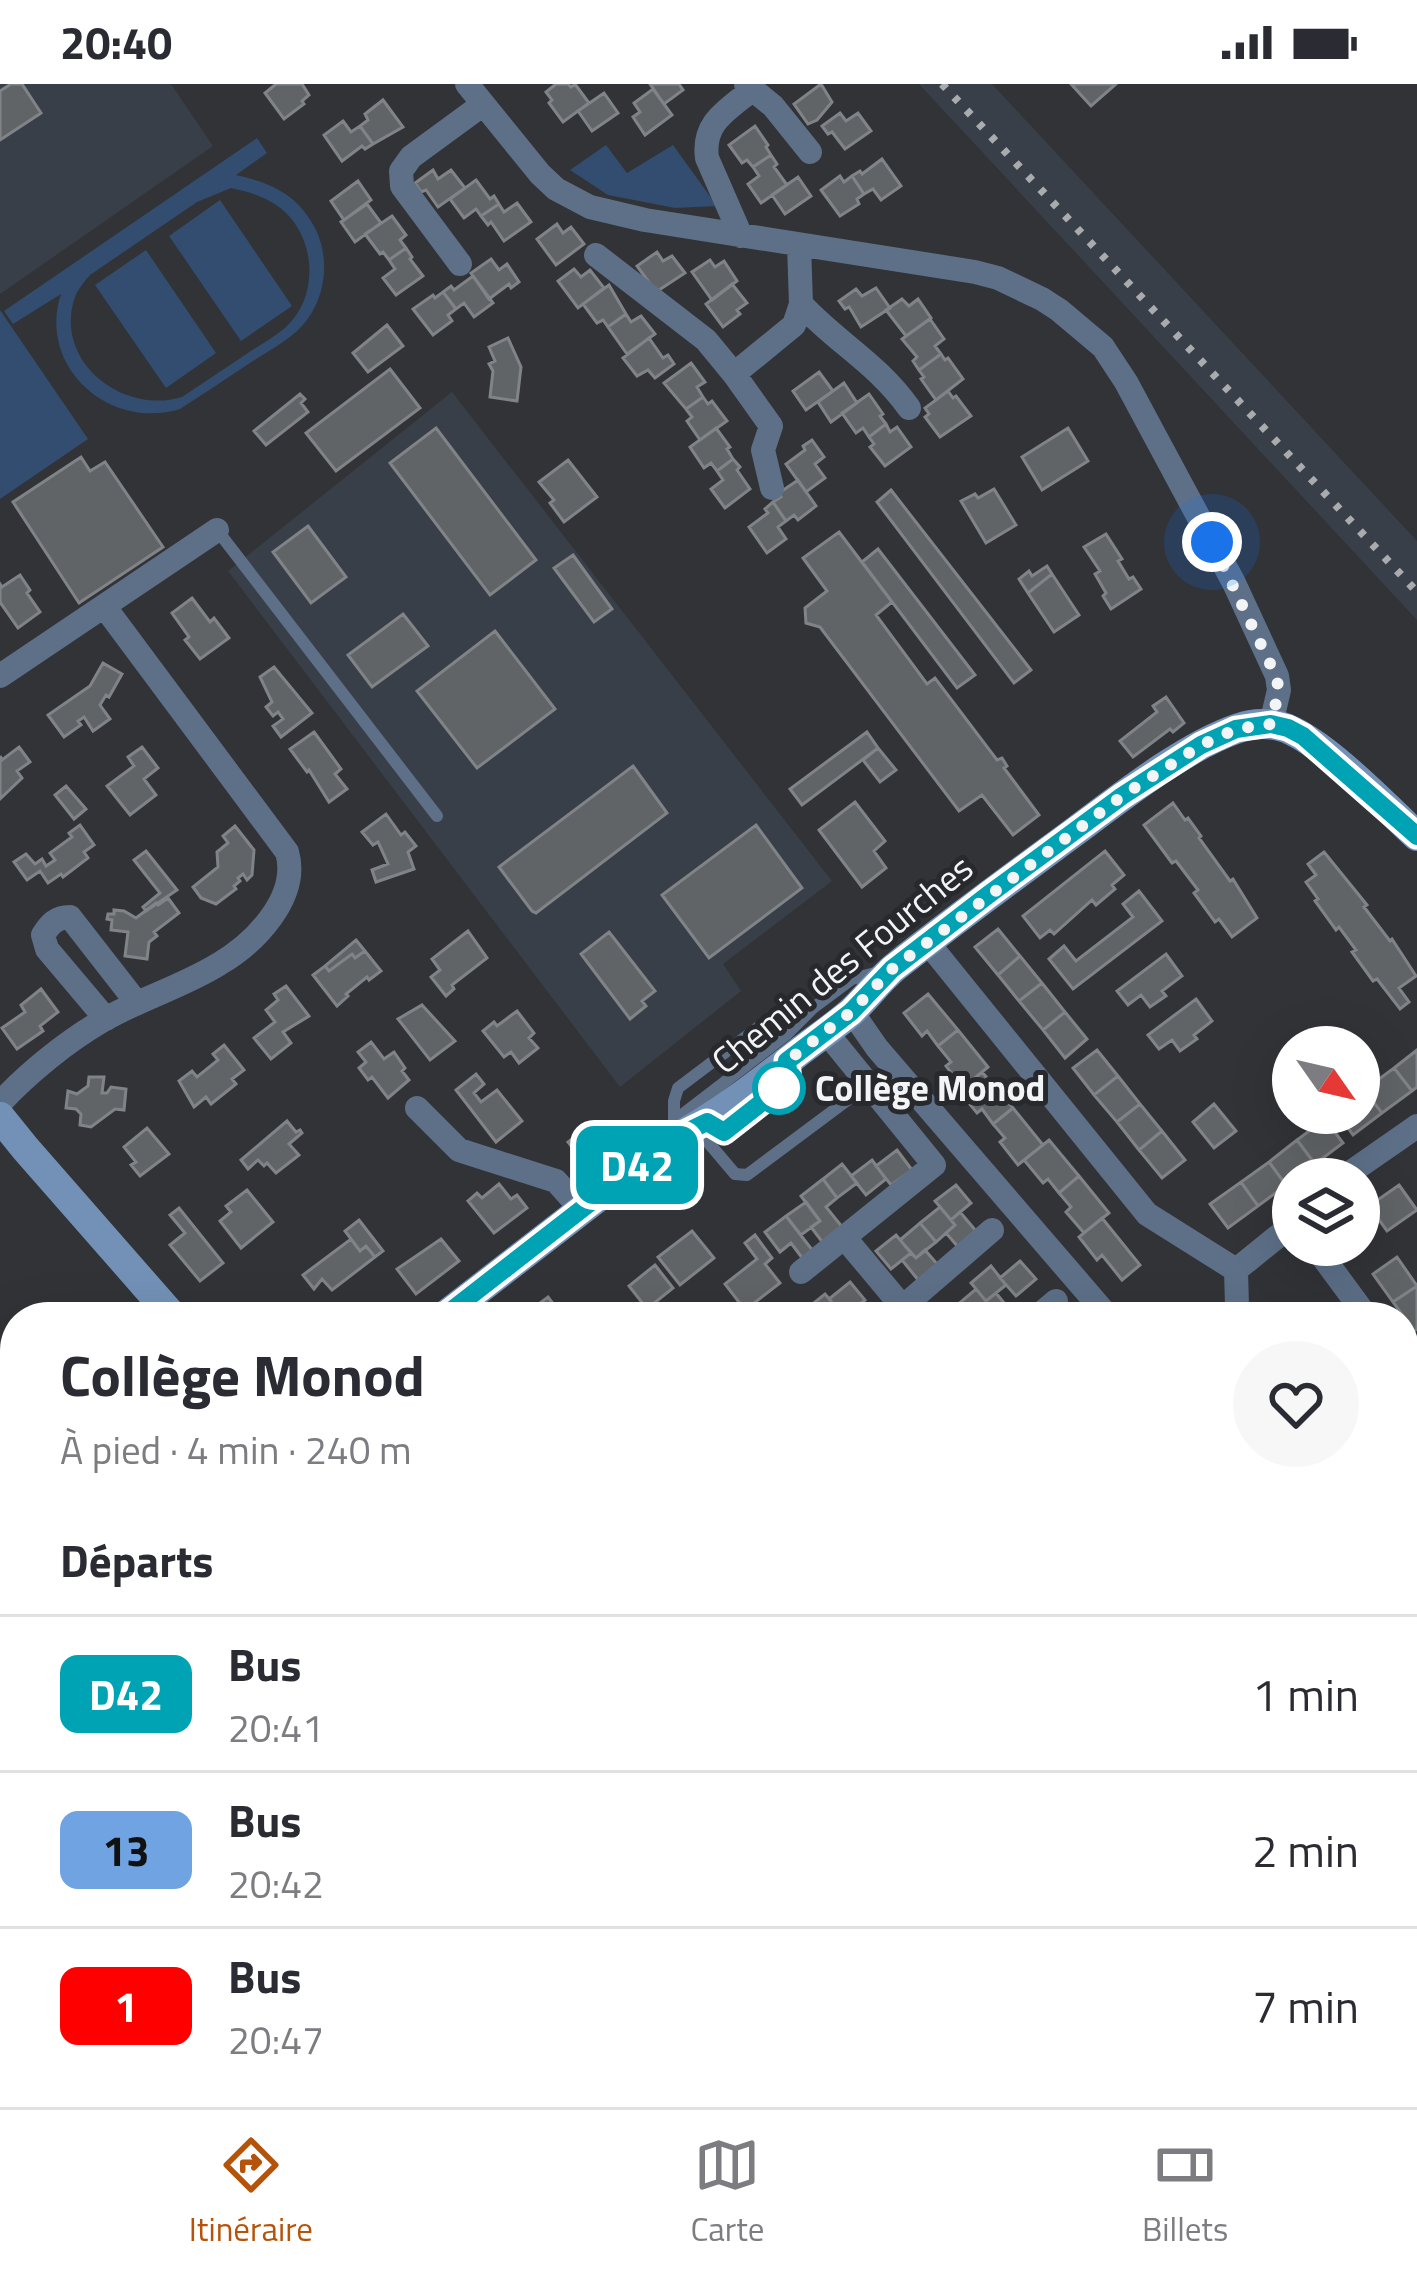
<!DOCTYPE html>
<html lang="fr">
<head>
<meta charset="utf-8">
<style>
	:root { --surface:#fff; --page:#f7f7f7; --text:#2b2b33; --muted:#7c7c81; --line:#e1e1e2; --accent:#b45309 }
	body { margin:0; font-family:"Titillium Web",sans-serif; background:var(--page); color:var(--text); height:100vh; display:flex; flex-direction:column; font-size:45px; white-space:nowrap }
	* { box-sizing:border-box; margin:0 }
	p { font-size:39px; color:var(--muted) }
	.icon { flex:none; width:66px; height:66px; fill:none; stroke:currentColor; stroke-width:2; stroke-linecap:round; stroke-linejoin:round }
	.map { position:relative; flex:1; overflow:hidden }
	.panel { position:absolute; left:0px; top:1218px; width:1419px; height:807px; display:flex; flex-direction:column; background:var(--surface); border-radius:48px 48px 0 0; box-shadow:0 12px 48px #0002 }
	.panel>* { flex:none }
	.badge { padding:0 24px; border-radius:18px; font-size:42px; line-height:78px }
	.needle { width:78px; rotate:124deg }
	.tools { position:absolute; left:1272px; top:942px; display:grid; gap:24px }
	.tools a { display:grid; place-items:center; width:108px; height:108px; border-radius:50%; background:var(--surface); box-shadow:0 12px 48px #0002; font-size:60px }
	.you { position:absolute; width:60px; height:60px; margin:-30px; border:9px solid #fff; border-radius:50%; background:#1a73e8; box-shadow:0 0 0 18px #1a73e833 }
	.map>.badge { position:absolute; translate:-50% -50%; box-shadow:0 0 0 6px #fff }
	h2 { padding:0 60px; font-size:45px; line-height:108px }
	.round { display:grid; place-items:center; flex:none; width:126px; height:126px; border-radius:63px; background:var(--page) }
	.summary { display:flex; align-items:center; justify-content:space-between; height:204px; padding:0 60px }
	h1 { font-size:57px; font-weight:700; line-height:90px }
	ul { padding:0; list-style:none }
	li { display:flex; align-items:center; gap:36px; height:156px; padding:0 60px; border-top:3px solid var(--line) }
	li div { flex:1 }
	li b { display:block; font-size:45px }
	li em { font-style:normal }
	li .badge { min-width:132px; font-weight:700; text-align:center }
	.status { display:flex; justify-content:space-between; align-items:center; height:84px; padding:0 60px; background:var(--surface); direction:ltr }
	.status svg { height:33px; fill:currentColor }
	.dock { display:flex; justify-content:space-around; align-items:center; height:168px; border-top:3px solid var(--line); background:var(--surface); font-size:33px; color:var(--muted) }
	.dock a { display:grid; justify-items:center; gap:6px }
	.dock .current { color:var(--accent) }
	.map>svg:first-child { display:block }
	.built { fill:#393f48 }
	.green { fill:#324d6f; fill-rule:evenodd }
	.building { fill:#616467; stroke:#808387; stroke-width:3 }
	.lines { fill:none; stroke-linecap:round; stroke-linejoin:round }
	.lane { stroke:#5d7088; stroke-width:12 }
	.street { stroke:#5d7088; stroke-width:24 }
	.secondary { stroke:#7391b7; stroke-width:30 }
	.rail { stroke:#a9abae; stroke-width:8; stroke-dasharray:6 12; stroke-linecap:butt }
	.line-casing { stroke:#fff; stroke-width:27 }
	.line { stroke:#00a3b4; stroke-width:18 }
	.walk { stroke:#f2f4f6; stroke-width:12; stroke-dasharray:0 21.6 }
	.stop-dot { fill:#fff; stroke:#00a3b4; stroke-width:6 }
	.labels { text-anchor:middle; stroke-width:10; stroke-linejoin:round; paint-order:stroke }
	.street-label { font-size:36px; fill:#f2f4f6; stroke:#27292d }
	.stop-label { font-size:36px; font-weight:bold; fill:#f2f4f6; stroke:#27292d; text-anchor:start }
</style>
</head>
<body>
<div class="status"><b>20:40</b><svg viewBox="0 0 49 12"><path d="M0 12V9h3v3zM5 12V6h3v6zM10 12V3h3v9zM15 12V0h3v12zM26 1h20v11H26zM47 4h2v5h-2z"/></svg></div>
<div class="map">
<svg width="1417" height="2023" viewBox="0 0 1417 2023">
	<rect width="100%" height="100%" fill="#313337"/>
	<path class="built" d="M0,0H171L213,62L0,210Z
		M919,0H992L1417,457V536Z
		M452,308L832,797L723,880L741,907L620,1003L228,487Z
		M0,1356L15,1373V1699L0,1712Z"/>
	<path class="green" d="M257,54L267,69L236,91C272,99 299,111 316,146C332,180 324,223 296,248C282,260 265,269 250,279C226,295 203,310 180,325C109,347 37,282 61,210L13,240L4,227ZM231,104C260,110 286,120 300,148C316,179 312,220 285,244C273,254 258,262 245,271C224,285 203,299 182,313C124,331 55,279 74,216C77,206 84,198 90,191L197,118Z
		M606,61L627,89L673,61L717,122L675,124L608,111L570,86Z
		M220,116L292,222L241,257L169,152Z
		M146,166L216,269L166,304L95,201Z
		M0,226L88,355L0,415Z"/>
	<path class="building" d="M11,0H22L41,29L0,56V7Z
		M276,0H302L309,11L302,17L304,20L284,35L265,9Z
		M556,0H568L571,3L575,0L589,19L563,38L549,19L552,16L546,8Z
		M650,0H679L683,6L664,20Z
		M821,0L832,18L817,36L808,40L794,20Z
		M1071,0H1116L1091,22Z
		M653,5L672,31L645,51L633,33L640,28L634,19Z
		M604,9L618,29L592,47L578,27Z
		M383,16L403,43L373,60L360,42L368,36L365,30Z
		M840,29L846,37L858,29L871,47L845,65L832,48L828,50L822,42Z
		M343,37L351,48L360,42L373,60L365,65L362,62L342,77L324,51Z
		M755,42L768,61L766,63L771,71L753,83L747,76L742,79L729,61Z
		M771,71L777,80L774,83L787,101L761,119L748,100L759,92L753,83Z
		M882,75L901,102L881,116L873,105L864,110L852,92L860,87L862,90Z
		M433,86L438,95L451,86L465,104L438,123L426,106L421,108L415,99Z
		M840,92L844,98L852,92L864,110L857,115L859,120L840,132L821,106Z
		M798,93L811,112L785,130L772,111Z
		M476,96L490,115L494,112L499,120L481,132L476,125L464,134L450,115Z
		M358,97L371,116L344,136L331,117Z
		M517,119L531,138L504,157L491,138L488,141L481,132L499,120L504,128Z
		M367,120L381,139L355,158L341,138Z
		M392,132L406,151L400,156L406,164L389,176L383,168L380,170L365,150Z
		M557,140L563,149L571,143L584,160L556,181L537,155Z
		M406,164L412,173L410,175L423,192L396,211L383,194L395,185L389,176Z
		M657,168L663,177L672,172L685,189L656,208L637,182Z
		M491,175L499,186L507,180L519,198L511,204L509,200L489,215L471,189Z
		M710,176L715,183L724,177L737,197L712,216L692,188Z
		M574,185L581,193L590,186L604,204L578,224L558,197Z
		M473,192L493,219L474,233L464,219L456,225L443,208L451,202L454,206Z
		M732,200L747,219L737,226L740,230L723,243L706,220Z
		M609,201L626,230L608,243L603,236L597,239L583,220Z
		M876,204L890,224L861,243L851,226L849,223L845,225L839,217L856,205L862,212Z
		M443,208L456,225L448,231L452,237L433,251L413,225L433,211L435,214Z
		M902,215L909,222L918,215L931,234L906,252L886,226Z
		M626,230L631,238L641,232L655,250L627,270L608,243Z
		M930,235L944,255L935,262L941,270L919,286L913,277L917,273L902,255Z
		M387,241L403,262L368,288L353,269Z
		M508,254L521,283L517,317L490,313L493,287L489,280L495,277L489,263Z
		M649,254L663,274L668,271L674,280L655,294L648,286L637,292L623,274Z
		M941,270L945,276L948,274L963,295L936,316L921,295L924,293L919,286Z
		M691,279L705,298L697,303L703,313L686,325L664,299Z
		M390,285L420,324L336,387L306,349Z
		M819,288L833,307L806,326L793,307Z
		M844,299L857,319L831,338L818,318Z
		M948,307L953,314L956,312L971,332L940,353L925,333L929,330L925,324Z
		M300,310L305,315L301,319L308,328L266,361L254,347Z
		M869,310L883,330L880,332L886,340L869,353L863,344L856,349L842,329Z
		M703,313L708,320L712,317L727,337L700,356L687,337L692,333L686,325Z
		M886,340L890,348L897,343L911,363L885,382L870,363L874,360L869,353Z
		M436,344L536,476L490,511L390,379Z
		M716,344L730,363L727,365L733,375L717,387L711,379L704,384L690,363Z
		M1068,344L1088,377L1042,406L1022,373Z
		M812,356L824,373L815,380L825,394L806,408L786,380L805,366L803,362Z
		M81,373L90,387L105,378L163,463L79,519L13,418Z
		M733,375L740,383L737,386L750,405L725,424L711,405L723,396L717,387Z
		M568,376L597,413L564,438L550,419L554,416L539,398Z
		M798,396L816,422L798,436L794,431L786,437L773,418L781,413L779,409Z
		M994,405L1016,441L986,459L961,417L975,410L978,414Z
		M891,406L1031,586L1014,599L877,418Z
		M773,418L786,437L778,443L786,455L767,469L749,443L768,429L765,425Z
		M308,442L346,493L311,519L273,468Z
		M839,448L892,518L876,531L927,600L935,594L997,676L1002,674L1007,682L1004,684L1039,731L1013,751L982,711L959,727L820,543L806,539L805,524L827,507L803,474Z
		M1106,450L1122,475L1118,477L1129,495L1133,493L1141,505L1111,525L1103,512L1106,509L1095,490L1100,487L1084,463Z
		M878,465L975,591L957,604L862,478Z
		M573,471L612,525L594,538L554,484Z
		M1047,482L1052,490L1028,509L1019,495L1029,487L1032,492Z
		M1052,490L1079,531L1054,548L1028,509Z
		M20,491L30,506L27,509L40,528L18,544L0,518V500L2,503Z
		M192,514L210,538L214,534L229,554L200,575L185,556L189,553L172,529Z
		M403,530L428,562L372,603L348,571Z
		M495,547L555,625L477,684L417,607Z
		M103,579L122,590L109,613L106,611L100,621L110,635L93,647L84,633L78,637L81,641L64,653L48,631L90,602Z
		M274,583L312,629L281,653L273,642L283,635L278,628L273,632L266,623L272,618L260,593Z
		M1166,613L1184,639L1173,648L1170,645L1133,673L1120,657L1157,628L1153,622Z
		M314,648L341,685L335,690L347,705L329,718L309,686L307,688L290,665Z
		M867,648L878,664L802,721L790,705Z
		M19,663L30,678L17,687L22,694L0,715V672L2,676Z
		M142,663L158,684L144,695L156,711L130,731L107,702L134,682L128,673Z
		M878,664L896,686L880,698L863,676Z
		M633,682L667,729L536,829L532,827L499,783Z
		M66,702L86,725L74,735L55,711Z
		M855,718L885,757L874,767L886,784L862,803L819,746Z
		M1173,719L1185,736L1188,734L1201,752L1199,754L1230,797L1233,795L1257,834L1232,853L1219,835L1215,838L1194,809L1198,806L1176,777L1172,779L1144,741Z
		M386,730L401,751L405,748L416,762L408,768L414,785L376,798L372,786L388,780L378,758L373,761L362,748Z
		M80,741L94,761L84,768L88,774L63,793L61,790L48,799L40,787L27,796L14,778L26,770L35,780L42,775L46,782L55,776L50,769L72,753L69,749Z
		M756,741L802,804L709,874L662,811Z
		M235,742L254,766L252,791L247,796L243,790L238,794L240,797L234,802L236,805L216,820L201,814L193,803L218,783L217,768L228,759L223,752Z
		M146,767L177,806L146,827L143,823L160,809L134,776Z
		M1105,767L1124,791L1112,801L1115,805L1096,821L1092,816L1054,850L1050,846L1040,854L1023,832Z
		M1324,768L1367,821L1364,823L1390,857L1392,855L1416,892L1399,904L1409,918L1400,925L1377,895L1373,897L1352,868L1356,866L1339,843L1336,846L1315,817L1318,815L1306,798L1316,791L1308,780Z
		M1139,807L1162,837L1073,905L1049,875L1064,862L1076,877L1133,833L1123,820Z
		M168,814L179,829L154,848L157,852L149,858L147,875L125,872L128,848L111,846L112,836L107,835L108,830H114V826L124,827L136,834L156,819L158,821Z
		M998,845L1020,872L998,891L975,863Z
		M468,847L487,874L452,901L454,905L446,912L431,893L440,886L432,875Z
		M609,848L655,907L642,917L646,922L630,935L581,870Z
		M356,856L365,867L355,874L352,870L329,887L325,882Z
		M365,867L381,887L369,896L367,893L346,910L348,912L337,922L313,891L325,882L329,887L352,870L355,874Z
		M1166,870L1182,892L1162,907L1166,912L1150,923L1141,911L1128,921L1117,907Z
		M1020,872L1042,899L1019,917L998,891Z
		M1042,899L1065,928L1043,946L1019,917Z
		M286,902L309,932L283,948L291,959L271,975L254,954L275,938L266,926L278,916L274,910Z
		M41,905L58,928L40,942L43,947L17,965L2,944L25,928L21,921Z
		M928,910L958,946L938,962L927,947L922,952L904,929Z
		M1196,915L1212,937L1194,951L1197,955L1180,967L1172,956L1159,965L1148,951Z
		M422,921L455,957L430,976L398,935Z
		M517,927L534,949L529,954L538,964L519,979L511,968L504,973L483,947L494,938L497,942Z
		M1065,928L1087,955L1065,974L1043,946Z
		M958,946L988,983L963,1004L946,982L951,978L938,962Z
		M371,958L384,975L394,968L405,984L402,987L409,996L388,1014L372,993L368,996L359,984L366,978L358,968Z
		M224,961L244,986L232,995L236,1000L211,1020L206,1013L194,1023L179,997L192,987L197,993L218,976L213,970Z
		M1097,966L1118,992L1094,1011L1073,984Z
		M1417,966V1003L1412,1007L1394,984Z
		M1394,984L1412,1007L1382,1029L1364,1006Z
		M982,988L1013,1024L993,1040L982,1025L977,1029L959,1007Z
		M476,990L484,1000L474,1009L481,1018L497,1006L522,1037L496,1058L456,1006Z
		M1118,992L1140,1020L1117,1038L1094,1011Z
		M89,993H104L102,1009H107L111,1003L126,1005L124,1026L115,1025L91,1043L80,1041L81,1030L76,1025L66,1024L68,1007L77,1010L88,1002Z
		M1364,1006L1382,1029L1353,1051L1337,1029H1359V1010Z
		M1140,1020L1162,1047L1139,1066L1117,1038Z
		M1214,1020L1236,1047L1214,1064L1193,1038Z
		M1013,1024L1043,1061L1018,1081L1000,1058L1005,1054L993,1040Z
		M1325,1035L1343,1059L1315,1080L1297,1056Z
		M287,1037L296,1048L300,1046L302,1049L289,1060L299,1071L276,1089L267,1079L264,1082L258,1076L248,1085L241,1076Z
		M592,1040L616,1071L592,1089L568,1058Z
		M147,1044L169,1070L140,1092L131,1081L136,1078L124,1063Z
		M1162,1047L1185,1076L1162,1094L1139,1066Z
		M1049,1056L1079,1092L1059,1109L1048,1095L1043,1099L1024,1076Z
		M1297,1056L1315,1080L1286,1101L1269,1078Z
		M897,1066L912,1086L891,1101L876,1082Z
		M872,1076L886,1095L866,1111L851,1092Z
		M1269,1078L1286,1101L1258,1122L1241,1098Z
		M842,1080L857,1099L837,1114L823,1095Z
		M1079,1092L1109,1129L1084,1149L1066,1128L1071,1123L1059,1109Z
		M823,1095L837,1114L826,1123L843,1144L823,1159L811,1143L820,1137L801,1112Z
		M1241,1098L1258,1122L1228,1144L1210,1120Z
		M499,1100L511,1115L517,1111L527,1124L494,1149L468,1117L477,1109L482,1114Z
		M956,1101L971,1119L951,1136L935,1117Z
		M1399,1101L1417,1126L1387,1147L1369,1122Z
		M247,1106L273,1138L241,1164L220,1137L231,1128L226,1122Z
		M806,1118L820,1137L801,1151L786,1132Z
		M940,1123L955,1141L936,1158L920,1139Z
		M179,1124L223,1179L200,1197L170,1161L185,1149L170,1131Z
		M960,1128L977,1148L959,1164L946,1149L955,1141L951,1136Z
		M786,1132L813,1167L803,1175L791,1159L780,1168L765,1148Z
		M1102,1134L1140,1181L1122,1196L1102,1171L1097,1176L1079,1153Z
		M359,1136L383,1167L375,1173L366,1162L360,1167L345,1147Z
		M920,1139L936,1158L916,1174L900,1156Z
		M692,1147L714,1174L680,1201L658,1173Z
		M755,1151L772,1174L765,1180L780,1199L745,1226L725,1200L757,1175L745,1159Z
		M896,1151L911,1169L891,1185L876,1167Z
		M351,1155L360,1167L366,1162L375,1173L332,1206L322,1195L314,1205L303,1191Z
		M441,1155L459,1177L416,1210L397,1185Z
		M925,1166L938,1181L919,1197L902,1176L911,1169L916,1174Z
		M1397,1173L1417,1202L1393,1218L1373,1190Z
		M1020,1177L1036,1195L1016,1212L1000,1194Z
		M655,1181L673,1204L647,1225L629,1202Z
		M991,1182L1006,1201L986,1217L971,1199Z
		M850,1198L865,1216L845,1233L829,1215Z
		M1417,1202V1245L1414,1247L1393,1218Z
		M976,1205L991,1223L979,1233H965L956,1222Z
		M996,1209L1013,1230L1009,1233L982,1231L991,1223L986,1217Z
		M825,1210L840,1228L833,1233H811L805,1226Z
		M548,1213L563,1233H526L524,1231Z
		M0,1268L15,1280V1344L5,1352L0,1346Z
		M1417,1495V1530L1412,1533L1404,1521V1504Z
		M15,1585V1692L0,1674V1598Z
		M1417,1684V1732L1404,1715V1694Z
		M15,1699V1745L4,1753L0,1749V1711Z
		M9,1852L15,1857V1892L0,1881V1864Z
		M13,1910L15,1954L8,1960L2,1953L10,1947L0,1936V1927L12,1917L9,1913Z
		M54,2010H104L88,2023H65Z
		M158,2010H173L185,2023H144Z
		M399,2010H482L472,2023H410L413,2020Z
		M1018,2010H1067L1075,2020L1071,2023H1017L1011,2016Z"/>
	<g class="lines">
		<path class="lane" d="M217,446L437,732
			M674,1037V1017L678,1004L772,933L812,925
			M708,1038L724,1048L789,996L787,980
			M696,1044L735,1090L747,1091L869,1000
			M672,1054L674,1037L786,951L813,924L852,895L879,888
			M0,1369L15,1387
			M0,1483L15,1463"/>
		<path class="street" d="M467,0L540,90L556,105L590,123L645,136L975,188L998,194L1042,215L1059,226L1103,263L1126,298L1234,499L1277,592L1279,606L1271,640
			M746,0L773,22L810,68
			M741,152L707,74C702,38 728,26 753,5
			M596,171L706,256L734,290L794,241L801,220L799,161
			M460,180L402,102L401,87L411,73L482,21
			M801,220C837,259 877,279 909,324
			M734,290L771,342L763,366L772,404
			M0,592L217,446
			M928,859L1147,1130L1236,1186L1293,1140
			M852,928L877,964L1105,1229L1113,1233
			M106,935L47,865L43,851C50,840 56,833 70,833L137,919
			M0,1019C28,989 66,958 102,937C139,915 182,903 219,880C255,859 300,813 287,768L104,522
			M417,1024L459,1066L556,1097L581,1125
			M1341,1095L1417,1042
			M844,1153L911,1233
			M1314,1161L1367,1233
			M801,1188L934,1081L826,948
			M891,1233L992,1146
			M1037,1233L1056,1217
			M1233,1233L1237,1222L1236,1186
			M1404,1283L1417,1301
			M1404,1454C1417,1437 1415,1407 1417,1385
			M1404,1652L1417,1643
			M1405,1933L1417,1949
			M0,1983L15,1970
			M1116,2010L1127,2023
			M105,2023L120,2010
			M642,2023L657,2010
			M964,2023L980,2010"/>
		<path class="secondary" d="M0,1033L25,1064L173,1233
			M443,1233L672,1056C718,1032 758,1000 799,968C816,955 834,943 850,929C866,915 878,897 895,883C954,836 1016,791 1077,746C1121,713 1187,661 1239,644C1250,640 1263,639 1275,641C1314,647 1386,723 1417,752
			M0,1547L15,1535
			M0,1806L15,1817
			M273,2010L290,2023
			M836,2010L846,2023"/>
		<path class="rail" d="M942,0L1417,508"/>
	</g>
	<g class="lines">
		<g class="line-casing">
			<path id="line" d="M443,1233L672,1055L707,1038L724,1048L789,997L787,977L851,928L892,885L988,811L1122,712L1201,661L1236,645L1271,640L1288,644L1303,652L1417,752"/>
		</g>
		<use href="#line" class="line"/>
		<path class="walk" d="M779,1004L789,997L787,977L851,928L892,885L1122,712L1201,661L1236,645L1271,640L1279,606L1276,592L1212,458"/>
	</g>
	<circle class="stop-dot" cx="779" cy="1004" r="24"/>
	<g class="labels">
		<g class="street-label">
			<text transform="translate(842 880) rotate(-39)" y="13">Chemin des Fourches</text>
		</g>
		<g class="stop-label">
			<text x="815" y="1017">Collège Monod</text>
		</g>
	</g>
</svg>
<div class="tools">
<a><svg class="needle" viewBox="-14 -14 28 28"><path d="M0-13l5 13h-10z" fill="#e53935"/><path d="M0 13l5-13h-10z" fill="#7c7c81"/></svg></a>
<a><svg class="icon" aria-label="layers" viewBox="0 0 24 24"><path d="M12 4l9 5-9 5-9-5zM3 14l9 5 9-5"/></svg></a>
</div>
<div class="you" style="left:1212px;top:458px"></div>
<b class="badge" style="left:637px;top:1081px;background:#00a3b4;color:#fff">D42</b>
<section class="panel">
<div class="summary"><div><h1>Collège Monod</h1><p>À pied · 4 min · 240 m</p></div><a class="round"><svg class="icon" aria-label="heart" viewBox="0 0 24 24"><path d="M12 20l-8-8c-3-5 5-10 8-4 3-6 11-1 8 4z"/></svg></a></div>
<h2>Départs</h2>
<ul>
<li><span class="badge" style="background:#00a3b4;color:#fff">D42</span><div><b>Bus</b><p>20:41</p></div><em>1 min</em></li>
<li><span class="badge" style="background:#6fa3e1;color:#111">13</span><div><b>Bus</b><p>20:42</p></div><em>2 min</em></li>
<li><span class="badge" style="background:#f00;color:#fff">1</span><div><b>Bus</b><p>20:47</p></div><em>7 min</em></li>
</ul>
</section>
</div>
<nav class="dock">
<a class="current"><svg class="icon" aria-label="directions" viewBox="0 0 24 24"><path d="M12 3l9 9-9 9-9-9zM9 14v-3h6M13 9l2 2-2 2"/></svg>Itinéraire</a>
<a><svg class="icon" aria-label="map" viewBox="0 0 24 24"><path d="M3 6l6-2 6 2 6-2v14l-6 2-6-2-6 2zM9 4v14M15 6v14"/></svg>Carte</a>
<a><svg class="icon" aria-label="tickets" viewBox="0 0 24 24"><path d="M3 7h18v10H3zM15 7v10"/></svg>Billets</a>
</nav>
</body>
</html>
